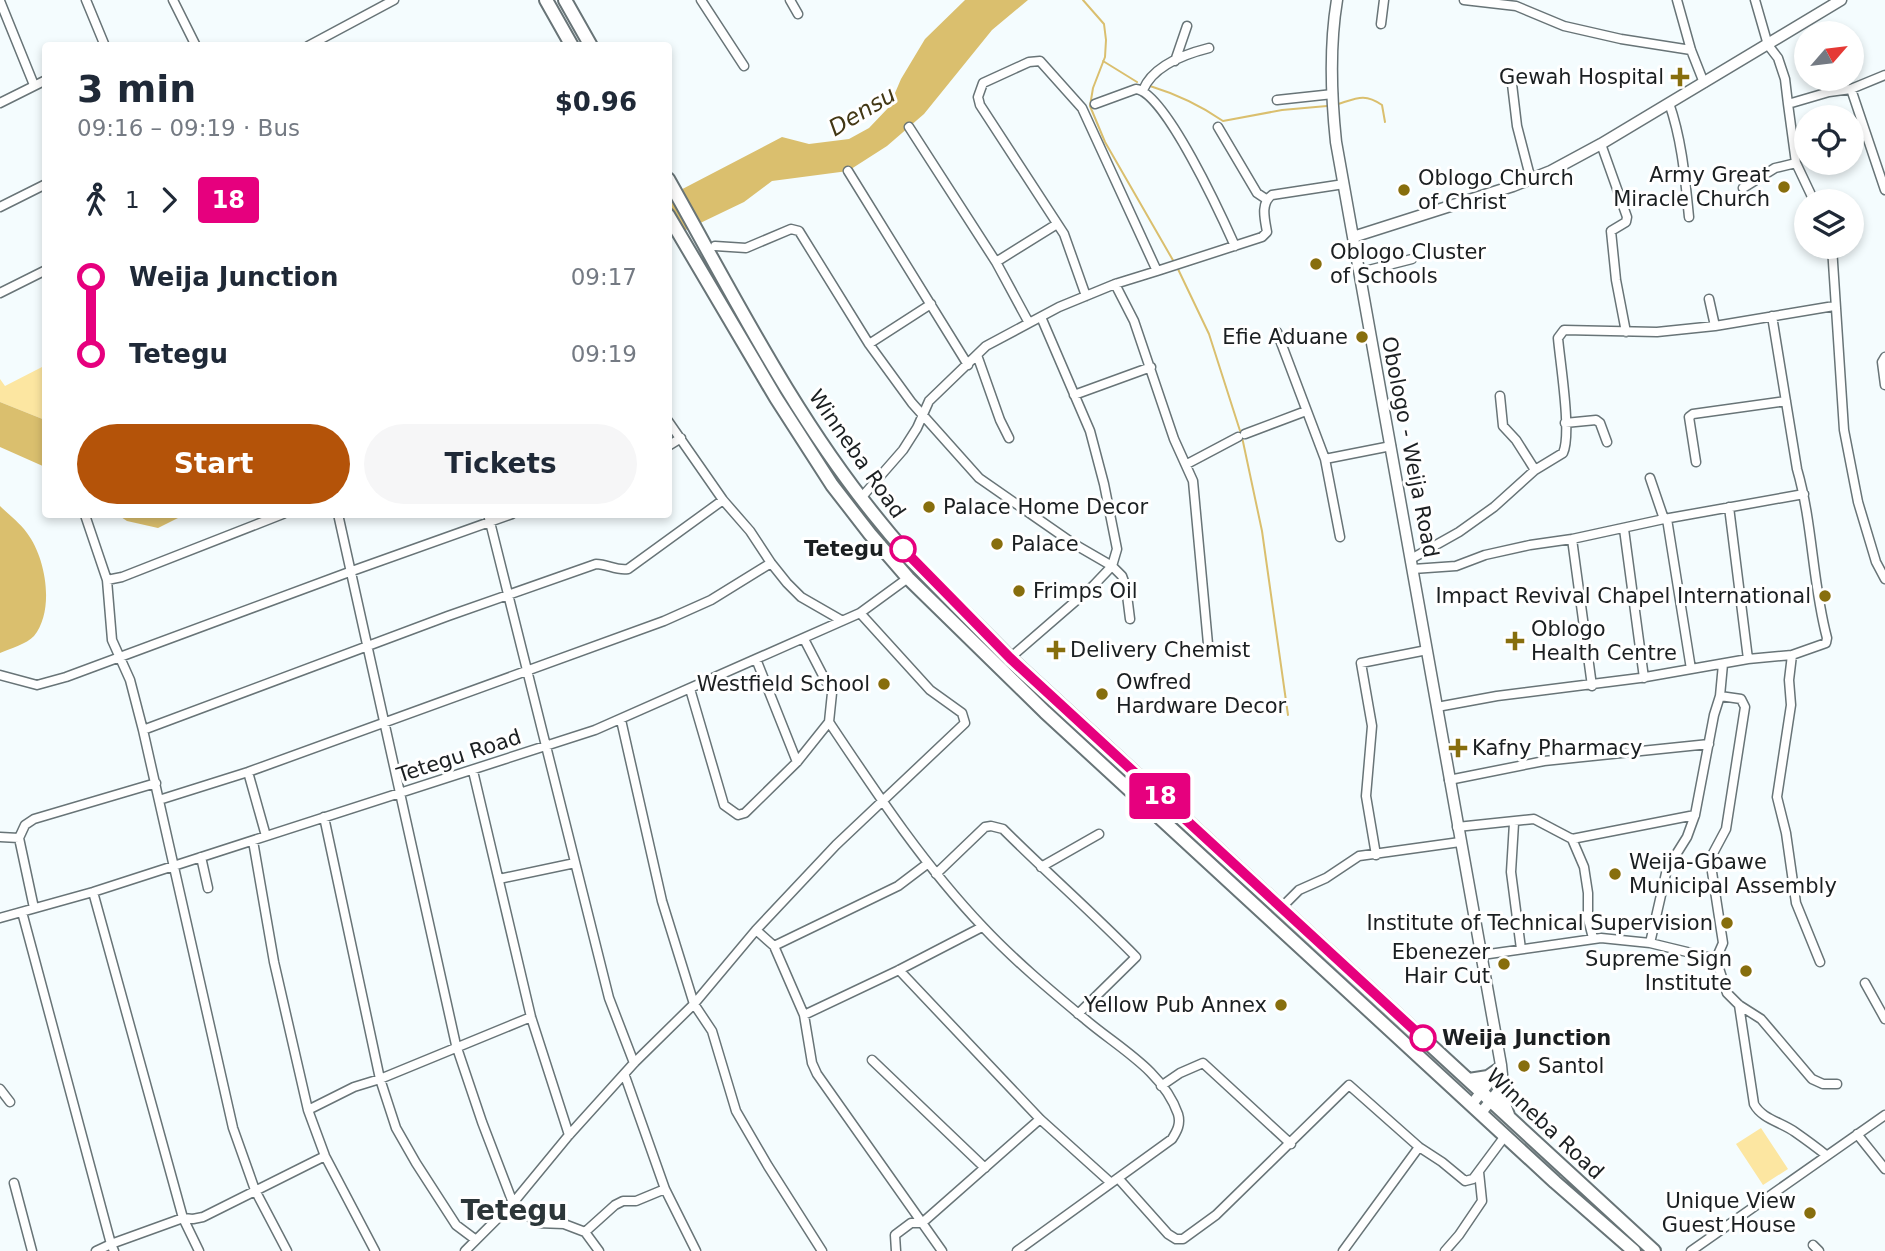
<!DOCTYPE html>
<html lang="en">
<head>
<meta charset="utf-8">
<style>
	:root { --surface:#fff; --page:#f6f6f7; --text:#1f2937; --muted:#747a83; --accent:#b45309 }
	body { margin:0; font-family:"DejaVu Sans",sans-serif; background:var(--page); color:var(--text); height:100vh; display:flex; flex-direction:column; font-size:26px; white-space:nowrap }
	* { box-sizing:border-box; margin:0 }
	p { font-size:23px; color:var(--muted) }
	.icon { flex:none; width:38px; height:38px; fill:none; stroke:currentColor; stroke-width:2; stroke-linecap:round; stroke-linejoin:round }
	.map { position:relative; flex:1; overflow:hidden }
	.details { position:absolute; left:42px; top:42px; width:630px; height:476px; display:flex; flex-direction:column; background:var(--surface); border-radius:7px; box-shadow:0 4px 10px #0003 }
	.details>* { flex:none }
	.badge { padding:0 14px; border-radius:5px; font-size:24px; line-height:46px }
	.needle { width:46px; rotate:62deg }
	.buttons { position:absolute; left:1794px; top:21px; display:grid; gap:14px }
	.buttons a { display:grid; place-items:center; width:70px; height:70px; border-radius:50%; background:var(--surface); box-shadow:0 4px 10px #0003; font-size:35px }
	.map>.badge { position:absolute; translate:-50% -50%; box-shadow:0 0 0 4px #fff }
	.legs { display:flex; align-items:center; gap:10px; height:77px; padding:0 35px; font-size:23px }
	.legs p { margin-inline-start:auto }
	.summary { display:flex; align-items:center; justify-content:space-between; height:119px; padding:0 35px }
	h1 { font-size:38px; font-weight:700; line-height:52px }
	.button { display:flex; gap:14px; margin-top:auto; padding:14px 35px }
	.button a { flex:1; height:80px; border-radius:42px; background:var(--accent); color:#fff; font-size:28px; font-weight:700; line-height:80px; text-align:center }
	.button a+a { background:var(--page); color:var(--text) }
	ul { padding:0 35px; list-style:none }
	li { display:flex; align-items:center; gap:24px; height:77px; font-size:26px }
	li i { display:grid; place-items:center; width:10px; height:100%; margin:0 9px; background:currentColor }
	li i::after { content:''; width:18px; height:18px; margin:-9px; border:5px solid; border-radius:50%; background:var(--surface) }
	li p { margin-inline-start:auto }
	li:first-child i { background:linear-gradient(#0000 50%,currentColor 0) }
	li:last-child i { background:linear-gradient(currentColor 50%,#0000 0) }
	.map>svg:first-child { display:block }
	.green { fill:#fce6a1 }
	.water { fill:#dabf6e }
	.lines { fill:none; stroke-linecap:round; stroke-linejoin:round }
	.stream { stroke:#dabf6e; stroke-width:2 }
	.minor-casing { stroke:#687477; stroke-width:11 }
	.tertiary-casing { stroke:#687477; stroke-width:13 }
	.trunk-casing { stroke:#687477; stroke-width:16 }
	.minor { stroke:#fff; stroke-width:8 }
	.tertiary { stroke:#fff; stroke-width:10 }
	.trunk { stroke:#fff; stroke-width:12 }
	.line-1-casing { stroke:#fff; stroke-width:16 }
	.line-1 { stroke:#e6007e; stroke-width:10 }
	.poi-dot { fill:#876e0d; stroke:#fff; stroke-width:2.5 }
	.stop-1-dot { fill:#fff; stroke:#e6007e; stroke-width:3.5 }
	.labels { text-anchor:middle; stroke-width:6; stroke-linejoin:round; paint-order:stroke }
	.poi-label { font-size:21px; fill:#1b1f21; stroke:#fff; text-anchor:start }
	.street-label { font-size:21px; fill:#1b1f21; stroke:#fff }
	.stop-label { font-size:21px; font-weight:bold; fill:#1b1f21; stroke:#fff; text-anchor:end }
	.water-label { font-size:23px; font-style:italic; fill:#423714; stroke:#fff }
	.district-label { font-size:28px; font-weight:bold; fill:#2c3639; stroke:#fff }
</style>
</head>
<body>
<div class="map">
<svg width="1885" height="1251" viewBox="0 0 1885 1251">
	<rect width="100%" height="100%" fill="#f4fcfe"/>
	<path class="green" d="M42,367L45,372V420L0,402V379L5,386Z
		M1761,1128L1788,1169L1763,1185L1736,1144Z"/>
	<path class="water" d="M965,0H1028L992,30L924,114L887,146L848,171L772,181L744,202L669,238V196L782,137L809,144L849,139L869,128L889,107L901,79L925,39Z
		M0,402L45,420V467L0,447Z
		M0,506C9,515 20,523 27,533C46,558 55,610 34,636C27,644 9,649 0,653Z
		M118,515H184L158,528L127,521Z"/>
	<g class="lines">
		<path class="stream" d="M1083,0L1104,24L1106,40L1105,57L1093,88L1090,106L1105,142L1174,262
			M1103,61L1137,82
			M1150,86C1176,94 1200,105 1223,121L1282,110L1327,106
			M1338,104C1357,98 1365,93 1382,105L1385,122
			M1177,267L1209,334L1242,437L1262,531L1288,715"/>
		<g class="minor-casing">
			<path id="minor" d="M86,0L105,46
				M173,0L196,46
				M701,0L744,66
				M790,0L798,14
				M1464,0L1516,6L1564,26L1621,39L1691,50
				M1677,0L1691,50L1704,83
				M1755,0L1768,45L1778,58L1785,79L1788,104L1829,92L1851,89L1885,75
				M0,1L34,85
				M1381,24L1384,0
				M308,46L394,0
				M1175,61L1187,26
				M1512,84L1517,126L1531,180
				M1851,89L1885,190
				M1143,90C1153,66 1185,54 1209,48
				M1277,100L1333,94
				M0,103L46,80
				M1669,103C1682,140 1685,178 1689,217
				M1095,104L1136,89C1165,92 1222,217 1235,246
				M1788,104L1796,163L1814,201
				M909,127L996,262L1029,323
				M1218,127L1257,193L1266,199
				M1601,144L1627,217L1626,222L1611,231L1616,280L1626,332
				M848,171L968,365
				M1743,188L1775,168L1796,163
				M0,207L46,184
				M715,246L746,248L791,229L799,231L869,344L912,403L979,478L1074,544L1112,566L1122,576L1126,587L1130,619
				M1832,247L1844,430L1858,502L1876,562L1885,579
				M996,262L1057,224
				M1157,271L1262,237L1267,232C1265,220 1260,203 1272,195L1344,184
				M1361,272L1412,259
				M1115,284L1134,321L1174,439L1193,481L1208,644
				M0,293L46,270
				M1709,299L1715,326
				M1277,332L1325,459L1340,537
				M869,344L931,304
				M977,355L1000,420L1009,438
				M1885,357L1882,362L1885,385
				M1074,395L1151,367
				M1500,396L1503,426L1516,440L1535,470
				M668,421L723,500L750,531L771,563L787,583L801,597L841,620
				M1565,423L1596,420L1600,423L1607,442
				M1245,434L1306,411
				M668,446L681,438
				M1325,459L1391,446
				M1696,462L1689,417L1693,414L1786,401
				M1187,464L1238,437
				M1650,478L1664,519
				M861,498L903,450L917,428L929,401L986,346L1059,307L1115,284L1157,271L1082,108L1040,61L1029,62L983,83L978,97L980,105L1064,234L1086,296
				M1729,507L1748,659
				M338,514L456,1045L482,1122L513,1203L537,1223L564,1224L585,1232L599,1251
				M488,514L609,998L634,1063
				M85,515L107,580L112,640L130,680L143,730L233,1128L255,1190L287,1251
				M1667,519L1691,669
				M1624,529L1644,678
				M1572,539L1592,686
				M1411,559L1459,532L1494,507L1535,470L1563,453C1572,434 1560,362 1558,338L1564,330L1657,332L1715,326L1834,306
				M1413,569L1456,566L1485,555L1530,545L1572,539L1664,519L1804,494
				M107,580L122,577L283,514
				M1792,655L1789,680L1791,705L1777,797L1786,833L1796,903L1820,962
				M1010,658L1093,586L1112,566L1117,549L1104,484L1090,431L1041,317
				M756,659L797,762
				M0,675L37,685L66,677L352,571L512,514
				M690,689L724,805L738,815L745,813L797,762L829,722L832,693L804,639
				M1437,707L1497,696L1640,678L1748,659L1792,655L1826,643L1827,638C1812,582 1813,524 1797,469L1772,316
				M621,720L662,901L694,1004L712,1031L736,1111L768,1166L822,1251
				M829,722C877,794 924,865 983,927C1015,961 1050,990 1086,1020C1119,1048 1163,1071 1178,1114C1181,1124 1177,1131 1172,1139L1017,1251
				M143,730L448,616L596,564C608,564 616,571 628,569L723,500
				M473,771L531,1017L569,1135
				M248,772L266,836
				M1449,780L1544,761L1709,744
				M159,800L248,772L664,621L711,600L771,563
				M324,817L380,1079L396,1128L416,1163L456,1225L476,1240
				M1514,823L1511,872L1521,949
				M1457,827L1534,819L1572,839L1695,815
				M0,837L19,838
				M1572,839L1584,867L1588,893V919L1593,938
				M253,841L274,962L308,1110L325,1156L375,1251
				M1376,855L1366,796L1372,726L1361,663L1427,650
				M201,857L208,888
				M1041,867L1099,834
				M936,874L985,827L991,826L1003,829C1047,873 1093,913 1136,957L1078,1014
				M499,879L575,863
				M93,892L183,1218L199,1251
				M1282,907L1299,890L1326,878L1359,856L1460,842
				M34,908L19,838L25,825L34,819L156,783
				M22,912L111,1244L183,1218L193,1219L203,1217L325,1156
				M0,918L93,892L595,730L860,613L908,578
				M756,930L774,946L804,1015L812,1063L817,1074L942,1251
				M1650,943L1667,869L1687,837L1695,815L1714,715L1720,696L1723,664
				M774,946L898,886L927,864
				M1482,955L1601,938L1650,943L1716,959L1727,993L1739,1005L1761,1019L1812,1079L1823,1084H1837
				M1716,959L1723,943L1710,859L1726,829L1745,707L1741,699L1720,696
				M899,970L1040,1119L1110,1182
				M1865,983L1885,1019
				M1739,1005L1754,1104C1762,1119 1781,1122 1795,1132C1805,1139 1816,1147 1826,1155
				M804,1015L899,970L982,927
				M872,1060L985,1168
				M625,1076L665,1189L696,1251
				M1161,1086L1180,1073L1203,1063L1291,1144
				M0,1089L10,1102
				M308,1110L354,1087L380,1079L531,1017
				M1857,1134L1885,1169
				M1118,1178L1168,1234L1176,1239H1183L1216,1215L1349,1085L1419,1147L1442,1162L1465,1181L1473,1179L1505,1136
				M14,1183L32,1251
				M585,1232L615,1205L623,1201H636L665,1189
				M1813,1245L1819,1251
				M96,1251L111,1244L114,1251
				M465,1251L513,1203L569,1135L634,1063L694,1004L756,930L836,845L965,723L962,713L930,690L860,613
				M896,1251L895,1235L911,1223H922L1040,1119
				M1343,1251L1419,1147
				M1445,1251L1459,1235L1482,1201L1479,1172
				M1691,1251L1885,1115"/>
		</g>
		<g class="tertiary-casing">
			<path id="tertiary" d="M1337,0C1329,48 1331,95 1336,142L1501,1065L1503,1085L1481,1113
				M1353,237L1513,186L1551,171L1601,144L1841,0
				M1472,1104L1498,1071"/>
		</g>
		<g class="trunk-casing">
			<path id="trunk" d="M546,0L572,46
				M565,0L591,46
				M668,179C734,296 795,419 881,523C920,572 967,613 1010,658L1654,1251
				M668,215L776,398L832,485L870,534L908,578L1045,712L1555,1182L1634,1251
				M1469,1080L1488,1077L1498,1070
				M1503,1085V1102L1508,1115"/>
		</g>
		<use href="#minor" class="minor"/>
		<use href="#tertiary" class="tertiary"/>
		<use href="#trunk" class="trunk"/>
	</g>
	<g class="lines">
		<g class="line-1-casing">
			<path id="line-1" d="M903,549L1010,658L1423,1038"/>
		</g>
		<use href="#line-1" class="line-1"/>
	</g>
	<g class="poi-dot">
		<path d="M1676.5 66.5h7v7h7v7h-7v7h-7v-7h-7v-7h7z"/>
		<circle cx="1784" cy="187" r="7"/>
		<circle cx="1404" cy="190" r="7"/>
		<circle cx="1316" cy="264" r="7"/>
		<circle cx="1362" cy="337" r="7"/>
		<circle cx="929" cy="507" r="7"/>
		<circle cx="997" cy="544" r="7"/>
		<circle cx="1019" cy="591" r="7"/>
		<circle cx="1825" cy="596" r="7"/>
		<path d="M1511.5 630.5h7v7h7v7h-7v7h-7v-7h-7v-7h7z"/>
		<path d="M1052.5 639.5h7v7h7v7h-7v7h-7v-7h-7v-7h7z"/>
		<circle cx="884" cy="684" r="7"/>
		<circle cx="1102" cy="694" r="7"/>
		<path d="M1454.5 737.5h7v7h7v7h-7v7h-7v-7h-7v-7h7z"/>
		<circle cx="1615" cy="874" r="7"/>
		<circle cx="1727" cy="923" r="7"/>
		<circle cx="1504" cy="964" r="7"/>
		<circle cx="1746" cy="971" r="7"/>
		<circle cx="1281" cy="1005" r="7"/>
		<circle cx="1524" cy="1066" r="7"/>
		<circle cx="1810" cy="1213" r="7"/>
	</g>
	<g class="stop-1-dot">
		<circle cx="903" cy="549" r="12"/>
		<circle cx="1423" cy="1038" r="12"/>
	</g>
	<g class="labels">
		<g class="poi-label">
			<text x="1664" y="84" text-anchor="end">Gewah Hospital</text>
			<text x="1770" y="182" text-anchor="end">Army Great<tspan x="1770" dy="24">Miracle Church</tspan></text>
			<text x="1418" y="185">Oblogo Church<tspan x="1418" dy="24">of Christ</tspan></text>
			<text x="1330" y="259">Oblogo Cluster<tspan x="1330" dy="24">of Schools</tspan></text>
			<text x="1348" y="344" text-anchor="end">Efie Aduane</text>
			<text x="943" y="514">Palace Home Decor</text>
			<text x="1011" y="551">Palace</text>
			<text x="1033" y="598">Frimps Oil</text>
			<text x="1811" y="603" text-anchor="end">Impact Revival Chapel International</text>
			<text x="1531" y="636">Oblogo<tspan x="1531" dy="24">Health Centre</tspan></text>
			<text x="1070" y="657">Delivery Chemist</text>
			<text x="1116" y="689">Owfred<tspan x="1116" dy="24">Hardware Decor</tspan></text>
			<text x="870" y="691" text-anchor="end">Westfield School</text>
			<text x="1472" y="755">Kafny Pharmacy</text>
			<text x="1629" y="869">Weija-Gbawe<tspan x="1629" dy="24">Municipal Assembly</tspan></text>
			<text x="1713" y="930" text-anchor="end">Institute of Technical Supervision</text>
			<text x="1490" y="959" text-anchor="end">Ebenezer<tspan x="1490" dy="24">Hair Cut</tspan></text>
			<text x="1732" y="966" text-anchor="end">Supreme Sign<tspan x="1732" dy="24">Institute</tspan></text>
			<text x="1267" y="1012" text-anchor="end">Yellow Pub Annex</text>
			<text x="1538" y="1073">Santol</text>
			<text x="1796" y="1208" text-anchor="end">Unique View<tspan x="1796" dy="24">Guest House</tspan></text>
		</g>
		<g class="street-label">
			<text transform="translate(1410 447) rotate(79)" y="7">Obologo - Weija Road</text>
			<text transform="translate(857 454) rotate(55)" y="7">Winneba Road</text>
			<text transform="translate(459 756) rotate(-18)" y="7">Tetegu Road</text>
			<text transform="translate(1545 1124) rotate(43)" y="7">Winneba Road</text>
		</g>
		<g class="stop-label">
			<text x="884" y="556">Tetegu</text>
			<text x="1442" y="1045" text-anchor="start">Weija Junction</text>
		</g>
		<g class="water-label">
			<text transform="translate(862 111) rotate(-31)" y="8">Densu</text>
		</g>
		<g class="district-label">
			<text x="514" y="1220">Tetegu</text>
		</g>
	</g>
</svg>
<div class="buttons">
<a><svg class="needle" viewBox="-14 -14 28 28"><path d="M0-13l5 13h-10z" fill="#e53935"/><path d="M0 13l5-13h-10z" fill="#747a83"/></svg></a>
<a><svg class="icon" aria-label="locate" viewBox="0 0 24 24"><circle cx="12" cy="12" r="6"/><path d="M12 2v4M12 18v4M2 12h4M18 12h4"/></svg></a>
<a><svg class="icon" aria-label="layers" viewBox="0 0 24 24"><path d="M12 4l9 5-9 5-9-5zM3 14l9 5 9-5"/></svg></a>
</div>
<b class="badge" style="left:1160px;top:796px;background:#e6007e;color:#fff">18</b>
<section class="details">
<div class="summary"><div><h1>3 min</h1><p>09:16 – 09:19 · Bus</p></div><b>$0.96</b></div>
<div class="legs"><svg class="icon" aria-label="walk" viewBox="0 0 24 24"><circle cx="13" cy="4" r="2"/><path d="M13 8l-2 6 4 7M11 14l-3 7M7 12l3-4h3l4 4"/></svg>1<svg class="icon" aria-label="forward" viewBox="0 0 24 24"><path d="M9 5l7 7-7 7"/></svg><b class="badge" style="background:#e6007e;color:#fff">18</b></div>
<ul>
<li><i style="color:#e6007e"></i><b>Weija Junction</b><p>09:17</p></li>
<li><i style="color:#e6007e"></i><b>Tetegu</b><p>09:19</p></li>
</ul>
<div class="button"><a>Start</a><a>Tickets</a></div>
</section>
</div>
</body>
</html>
